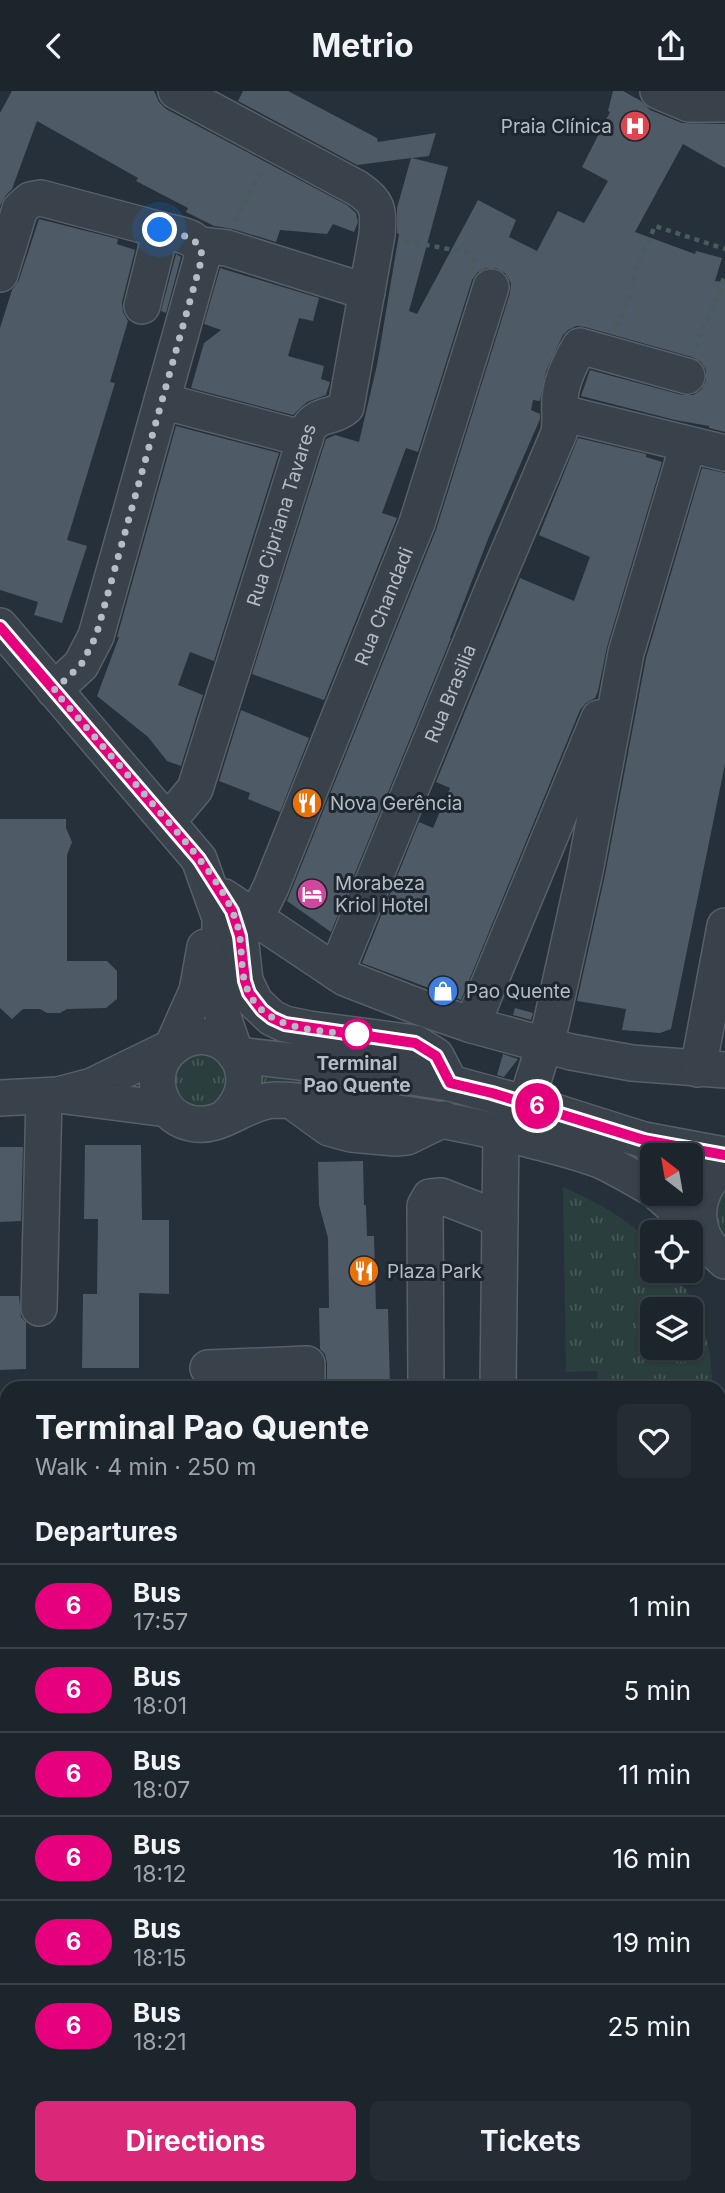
<!DOCTYPE html>
<html lang="en">
<head>
<meta charset="utf-8">
<style>
	:root { --surface:#1c242c; --page:#252c34; --text:#f1f3f6; --muted:#a0a4a9; --line:#3a4148; --accent:#db2777 }
	body { margin:0; font-family:Inter,sans-serif; background:var(--page); color:var(--text); height:100vh; display:flex; flex-direction:column; font-size:26px; white-space:nowrap }
	* { box-sizing:border-box; margin:0 }
	p { font-size:23px; color:var(--muted) }
	.icon { flex:none; width:38px; height:38px; fill:none; stroke:currentColor; stroke-width:2; stroke-linecap:round; stroke-linejoin:round }
	.map { position:relative; flex:1; overflow:hidden }
	.details { position:absolute; left:0px; top:1290px; width:726px; height:814px; display:flex; flex-direction:column; background:var(--surface); border-radius:21px 21px 0 0; box-shadow:0 2px 5px #0004,0 0 0 2px var(--line) }
	.details>* { flex:none }
	.badge { padding:0 14px; border-radius:23px; font-size:24px; line-height:46px }
	.needle { width:46px; rotate:329deg }
	.buttons { position:absolute; left:640px; top:1052px; display:grid; gap:14px }
	.buttons a { display:grid; place-items:center; width:63px; height:63px; border-radius:10px; background:var(--surface); box-shadow:0 2px 5px #0004,0 0 0 2px var(--line); font-size:35px }
	.you { position:absolute; width:35px; height:35px; margin:-18px; border:5px solid #fff; border-radius:50%; background:#1a73e8; box-shadow:0 0 0 10px #1a73e833 }
	.map>.badge { position:absolute; translate:-50% -50%; box-shadow:0 0 0 4px #fff }
	h2 { padding:0 35px; font-size:26px; line-height:63px }
	.round { display:grid; place-items:center; flex:none; width:74px; height:74px; border-radius:10px; background:var(--page) }
	.overview { display:flex; align-items:center; justify-content:space-between; height:119px; padding:0 35px }
	h1 { font-size:33px; font-weight:700; line-height:52px }
	.button { display:flex; gap:14px; margin-top:auto; padding:14px 35px }
	.button a { flex:1; height:80px; border-radius:10px; background:var(--accent); color:#fff; font-size:28px; font-weight:700; line-height:80px; text-align:center }
	.button a+a { background:var(--page); color:var(--text) }
	ul { padding:0; list-style:none }
	li { display:flex; align-items:center; gap:21px; height:84px; padding:0 35px; border-top:2px solid var(--line) }
	li div { flex:1 }
	li b { display:block; font-size:26px }
	li em { font-style:normal }
	li .badge { min-width:77px; font-weight:700; text-align:center }
	header { display:flex; justify-content:space-between; align-items:center; height:91px; padding:0 35px; background:var(--surface); font-size:32px; font-weight:700 }
	.map>svg:first-child { display:block }
	.grass { fill:url(#grass-tufts); fill-rule:evenodd }
	.building { fill:#4e5a65 }
	.lines { fill:none; stroke-linecap:round; stroke-linejoin:round }
	.minor-casing { stroke:#575f68; stroke-width:38 }
	.path { stroke:#495b5c; stroke-width:4.5; stroke-dasharray:5 5; stroke-linecap:butt }
	.minor { stroke:#39414a; stroke-width:35 }
	.line-casing { stroke:#fff; stroke-width:16 }
	.line { stroke:#e6007e; stroke-width:10 }
	.walk { stroke:#b4bcc6; stroke-width:7; stroke-dasharray:0 12.6 }
	.stop-dot { fill:#fff; stroke:#e6007e; stroke-width:3.5 }
	.labels { text-anchor:middle; stroke-width:6; stroke-linejoin:round; paint-order:stroke }
	.poi-label { font-size:19px; fill:#b4bcc6; stroke:#1e262f; text-anchor:start }
	.street-label { font-size:19px; fill:#b4bcc6; stroke:#1e262f }
	.stop-label { font-size:19px; font-weight:bold; fill:#b4bcc6; stroke:#1e262f }
</style>
</head>
<body>
<header><svg class="icon" aria-label="back" viewBox="0 0 24 24"><path d="M15 5l-7 7 7 7"/></svg>Metrio<svg class="icon" aria-label="share" viewBox="0 0 24 24"><path d="M12 15V3M7 8l5-5 5 5M5 13v7h14v-7"/></svg></header>
<div class="map">
<svg width="725" height="2102" viewBox="0 0 725 2102">
	<defs>
		<pattern id="grass-tufts" width="24" height="20" patternUnits="userSpaceOnUse" patternTransform="scale(1.75)"><rect width="24" height="20" fill="#2a3e3d"/><path d="M3 7l-1-3M5 7V3M7 7l1-3M15 17l-1-3M17 17v-4M19 17l1-3" fill="none" stroke="#465858"/></pattern>
	</defs>
	<rect width="100%" height="100%" fill="#25303a"/>
	<path class="grass" d="M173 989a28 28 0 1 1 56 0a28 28 0 1 1-56 0Z
		M261,984L358,995L459,1010L457,1017L261,997Z
		M563,1096C595,1111 628,1127 653,1154V1180H674C699,1215 713,1253 712,1297H598L597,1280L566,1281ZM653,1218H691V1256H653Z
		M725,1100V1146C715,1130 714,1115 725,1100Z
		M7,1716V1790H0V1717Z
		M0,1889H7V1980H0Z
		M20,2097H90L93,2102H20Z"/>
	<path class="building" d="M12,0H154L159,11L166,18L347,114L356,122L358,131L354,141L333,133L327,143L280,139L276,151L233,138L214,135L186,121L188,117L136,90L138,87L37,30L12,98L6,104L0,115V22Z
		M243,0H288L377,47L378,51L436,42L429,65L412,67L448,76L409,220L417,223L478,109L516,129L509,146L537,160L558,120L584,132L608,90L582,76L610,21L608,20L613,0H623L641,10L650,19L682,32L725,33V77L683,53L635,141L695,163L696,160L722,167L715,190L725,191V341L709,337V335L675,329L581,305L590,279L682,304H693L701,299L706,290V279L701,271L692,266L585,236L576,235L568,239L563,244L546,280L540,310L533,309L531,319L540,323V328L488,448L450,547H451L331,841L287,810L436,439L510,202L511,192L505,182L496,177H486L477,182L472,189L418,361L406,357L382,422L397,427L324,609L252,583L326,348L335,344L359,351L377,274L399,143L397,142V117L411,67L357,74L238,10Z
		M39,128L118,148L117,153L135,159L122,211L123,221L128,230L110,291L115,292L67,449L87,455L62,532L34,524L38,511L0,499V237L12,199L19,189Z
		M176,163L181,166L166,222L161,220Z
		M220,177L319,207L313,230L299,227L288,265L324,275L321,288L330,291L326,304L307,311L293,324L191,297L204,252L221,239L204,233Z
		M176,335L279,362L214,570L190,561L178,594L203,604L181,675L167,670L148,646L97,605L119,546H117Z
		M578,347L646,363V366L662,371L607,556L598,600L595,607L586,612L580,619L461,909L362,872L419,731L433,737L450,697L436,691L520,487L574,510L590,466L539,444Z
		M702,377L725,382V673L671,938L660,942L622,939L626,918L577,910L605,784L646,567Z
		M241,619L309,647L280,721L248,708L250,702L219,690Z
		M0,728H66V737L72,751L67,764V870H107L117,880V908L106,917L67,918L60,922H47L40,918H23L12,928L0,917Z
		M515,917L533,922L531,929L513,924Z
		M503,963L518,968L504,986L497,984Z
		M85,1054H141L142,1129H169V1203L139,1202V1277H82L83,1203H97L98,1128H84Z
		M0,1056H23L21,1130L0,1131Z
		M363,1070L364,1114H366L367,1145H374L376,1218H388L390,1297H327V1272L325,1263L320,1258L319,1217H329L328,1147L319,1114L318,1071Z
		M0,1205H19L21,1226L26,1231V1278L0,1279Z"/>
	<g class="lines">
		<g class="minor-casing">
			<g id="minor">
				<path d="M658,0L689,13H725"/>
				<path d="M200,154L227,157L367,201"/>
				<path d="M0,183L20,118L30,109L41,107L161,139L142,215"/>
				<path d="M162,310L305,348"/>
				<path d="M562,322L725,362"/>
				<path d="M0,535L199,768L220,827V913L225,932L236,964"/>
				<path d="M54,599L81,574L96,545L202,167C202,144 179,144 161,139"/>
				<path id="s1" d="M168,730L195,698L308,338C319,321 333,328 346,316L377,144C379,118 378,111 357,97L176,0"/>
				<path d="M224,806L345,887L422,917L472,934L571,961L632,972L725,979"/>
				<path id="s2" d="M256,826L271,796L417,432L491,196"/>
				<path d="M240,844L245,890L255,911L272,927L285,933L309,938L415,952L436,965L450,992"/>
				<path id="s3" d="M336,881L497,488L559,342C561,329 559,319 560,308C561,289 571,270 580,255L687,285"/>
				<path d="M472,934L599,627"/>
				<path d="M236,964L354,977L450,992L549,1019L644,1049L725,1064"/>
				<path d="M698,978L725,835"/>
				<path d="M58,1004L92,995L172,956L197,900L205,856"/>
				<path d="M0,1007L58,1004L167,1018"/>
				<path d="M526,1012L551,933L585,780L626,562L688,354"/>
				<path d="M296,1013L329,1037L351,1043L395,1047L407,1046L444,1028"/>
				<path d="M226,1026C274,980 215,920 172,957C146,979 156,1024 190,1032C220,1040 245,1010 275,1009C299,1009 325,1013 349,1016C411,1022 470,1033 531,1049C554,1055 579,1061 602,1070C619,1078 636,1088 653,1098"/>
				<path d="M658,1102L686,1127L709,1155L725,1170"/>
				<path d="M707,1152C691,1126 699,1092 725,1076"/>
				<path d="M39,1217L44,1005"/>
				<path d="M208,1277L307,1273V1297"/>
				<path d="M426,1297L425,1115L430,1106L441,1105L500,1128"/>
				<path d="M498,1297L501,1041"/>
				<path d="M0,1345H7"/>
				<path d="M719,1683L725,1668"/>
				<path d="M0,1691H7"/>
				<path d="M0,2068H7"/>
				<path d="M106,2102V2096"/>
				<path d="M515,2102V2096"/>
			</g>
		</g>
		<path class="path" d="M235,130L262,79
			M405,150L465,161L476,171
			M617,236L634,194L635,181L655,135L725,158
			M696,257L705,232L713,219L725,183"/>
		<use href="#minor" class="minor"/>
	</g>
	<g class="lines">
		<g class="line-casing">
			<path id="line" d="M0,536L199,768L232,820L240,845L245,890L249,902L262,919L272,927L285,933L415,952L436,965L450,992L492,1002L644,1049L725,1064"/>
		</g>
		<use href="#line" class="line"/>
		<path class="walk" d="M160,139C179,144 201,144 202,167L96,545L81,574L54,599L184,749C203,772 227,802 236,830C243,849 240,869 244,888C257,943 321,939 365,944L357,943"/>
	</g>
	<defs>
		<g id="hospital-disc" transform="scale(1.575)"><circle r="9.5" fill="#e0444e" stroke="#1e262f"/><path d="M-5-5h3v3.5h4V-5h3V5h-3V1.5h-4V5h-3Z" fill="#fff"/></g>
		<g id="restaurant-disc" transform="scale(1.575)"><circle r="9.5" fill="#e8710a" stroke="#1e262f"/><path d="M-5-6h1v4h1v-4h1v4h1v-4h1v5L-1.5 .5V6h-2V.5L-5-1ZM5-6V6H3V1.5H1.5Q1.5-4 5-6Z" fill="#fff"/></g>
		<g id="hotel-disc" transform="scale(1.575)"><circle r="9.5" fill="#d1479c" stroke="#1e262f"/><path d="M-6-4.5h1.5V1H6V5H4.5V3h-9V5H-6ZM-4 0a1.8 1.8 0 1 1 3.6 0ZM.5 0V-2.5h3Q6-2.5 6 0Z" fill="#fff"/></g>
		<g id="shop-disc" transform="scale(1.575)"><circle r="9.5" fill="#3f7fe0" stroke="#1e262f"/><path d="M-5-2.5h2.3a2.7 3.5 0 0 1 5.4 0H5L5.5 6h-11ZM-1.5-2.5h3a1.5 2.3 0 0 0-3 0Z" fill="#fff"/></g>
	</defs>
	<g fill-rule="evenodd">
		<use href="#hospital-disc" x="635" y="35"/>
		<use href="#restaurant-disc" x="307" y="712"/>
		<use href="#hotel-disc" x="312" y="803"/>
		<use href="#shop-disc" x="443" y="900"/>
		<use href="#restaurant-disc" x="364" y="1180"/>
	</g>
	<circle class="stop-dot" cx="357" cy="943" r="14"/>
	<g class="labels">
		<g class="poi-label">
			<text x="612" y="42" text-anchor="end">Praia Clínica</text>
			<text x="330" y="719">Nova Gerência</text>
			<text x="335" y="799">Morabeza<tspan x="335" dy="22">Kriol Hotel</tspan></text>
			<text x="466" y="907">Pao Quente</text>
			<text x="387" y="1187">Plaza Park</text>
		</g>
		<g class="street-label">
			<text dy="7" stroke="none"><textPath href="#s1" startOffset="329">Rua Cipriana Tavares</textPath></text>
			<text dy="7" stroke="none"><textPath href="#s2" startOffset="336">Rua Chandadi</textPath></text>
			<text dy="7" stroke="none"><textPath href="#s3" startOffset="301">Rua Brasilia</textPath></text>
		</g>
		<g class="stop-label">
			<text x="357" y="979">Terminal<tspan x="357" dy="22">Pao Quente</tspan></text>
		</g>
	</g>
</svg>
<div class="buttons">
<a><svg class="needle" viewBox="-14 -14 28 28"><path d="M0-13l5 13h-10z" fill="#e53935"/><path d="M0 13l5-13h-10z" fill="#a0a4a9"/></svg></a>
<a><svg class="icon" aria-label="locate" viewBox="0 0 24 24"><circle cx="12" cy="12" r="6"/><path d="M12 2v4M12 18v4M2 12h4M18 12h4"/></svg></a>
<a><svg class="icon" aria-label="layers" viewBox="0 0 24 24"><path d="M12 4l9 5-9 5-9-5zM3 14l9 5 9-5"/></svg></a>
</div>
<div class="you" style="left:160px;top:139px"></div>
<b class="badge" style="left:537px;top:1015px;background:#e6007e;color:#fff">6</b>
<section class="details">
<div class="overview"><div><h1>Terminal Pao Quente</h1><p>Walk · 4 min · 250 m</p></div><a class="round"><svg class="icon" aria-label="heart" viewBox="0 0 24 24"><path d="M12 20l-8-8c-3-5 5-10 8-4 3-6 11-1 8 4z"/></svg></a></div>
<h2>Departures</h2>
<ul>
<li><span class="badge" style="background:#e6007e;color:#fff">6</span><div><b>Bus</b><p>17:57</p></div><em>1 min</em></li>
<li><span class="badge" style="background:#e6007e;color:#fff">6</span><div><b>Bus</b><p>18:01</p></div><em>5 min</em></li>
<li><span class="badge" style="background:#e6007e;color:#fff">6</span><div><b>Bus</b><p>18:07</p></div><em>11 min</em></li>
<li><span class="badge" style="background:#e6007e;color:#fff">6</span><div><b>Bus</b><p>18:12</p></div><em>16 min</em></li>
<li><span class="badge" style="background:#e6007e;color:#fff">6</span><div><b>Bus</b><p>18:15</p></div><em>19 min</em></li>
<li><span class="badge" style="background:#e6007e;color:#fff">6</span><div><b>Bus</b><p>18:21</p></div><em>25 min</em></li>
</ul>
<div class="button"><a>Directions</a><a>Tickets</a></div>
</section>
</div>
</body>
</html>
